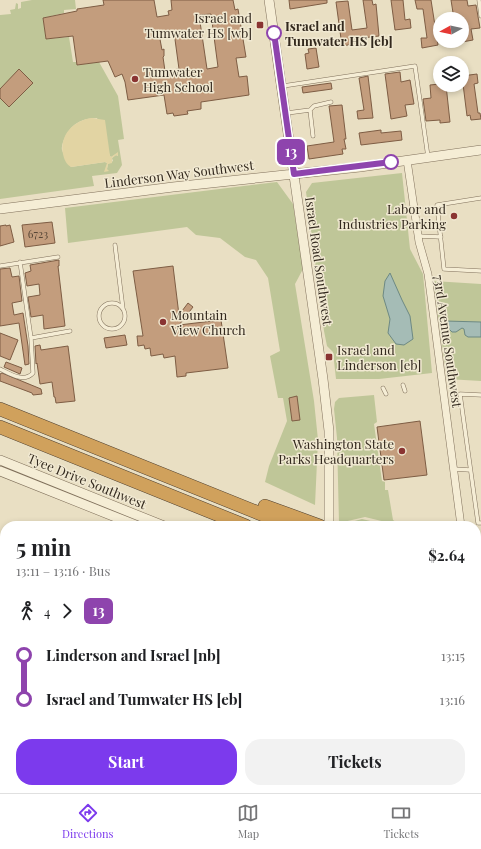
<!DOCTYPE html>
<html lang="en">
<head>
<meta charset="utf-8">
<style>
	:root { --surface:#fff; --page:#f2f2f2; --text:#202124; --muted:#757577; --line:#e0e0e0; --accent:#7c3aed }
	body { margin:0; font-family:"Playfair Display",serif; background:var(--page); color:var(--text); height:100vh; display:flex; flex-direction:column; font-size:15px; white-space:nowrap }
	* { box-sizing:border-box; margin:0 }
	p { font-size:13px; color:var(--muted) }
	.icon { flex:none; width:22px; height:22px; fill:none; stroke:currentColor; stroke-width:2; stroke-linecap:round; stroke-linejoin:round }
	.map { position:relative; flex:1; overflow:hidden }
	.side { position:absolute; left:0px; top:521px; width:481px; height:272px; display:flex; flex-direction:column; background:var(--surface); border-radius:16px 16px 0 0; box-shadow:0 2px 6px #0003 }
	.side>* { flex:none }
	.badge { padding:0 8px; border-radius:6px; font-size:14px; line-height:26px }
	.needle { width:26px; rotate:262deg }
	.tools { position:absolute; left:433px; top:12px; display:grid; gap:8px }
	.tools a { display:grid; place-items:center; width:36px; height:36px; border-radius:50%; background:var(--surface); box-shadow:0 2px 6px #0003; font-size:20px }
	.map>.badge { position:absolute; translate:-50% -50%; box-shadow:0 0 0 2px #fff }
	.legs { display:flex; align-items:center; gap:6px; height:44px; padding:0 16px; font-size:13px }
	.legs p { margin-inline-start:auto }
	.overview { display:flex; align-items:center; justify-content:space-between; height:68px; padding:0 16px }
	h1 { font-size:22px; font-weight:700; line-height:30px }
	.action { display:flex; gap:8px; margin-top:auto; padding:8px 16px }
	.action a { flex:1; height:46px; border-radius:16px; background:var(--accent); color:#fff; font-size:16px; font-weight:700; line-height:46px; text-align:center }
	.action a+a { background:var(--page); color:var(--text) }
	ul { padding:0 16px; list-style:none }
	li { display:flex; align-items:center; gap:14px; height:44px; font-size:15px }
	li i { display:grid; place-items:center; width:6px; height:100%; margin:0 5px; background:currentColor }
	li i::after { content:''; width:10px; height:10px; margin:-5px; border:3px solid; border-radius:50%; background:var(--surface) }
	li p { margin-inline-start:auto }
	li:first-child i { background:linear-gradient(#0000 50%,currentColor 0) }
	li:last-child i { background:linear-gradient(currentColor 50%,#0000 0) }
	.tabs { display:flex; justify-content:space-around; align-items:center; height:56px; border-top:1px solid var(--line); background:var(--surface); font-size:11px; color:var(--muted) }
	.tabs a { display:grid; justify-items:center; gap:2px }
	.tabs .active { color:var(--accent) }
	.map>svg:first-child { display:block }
	.green { fill:#bfc698; fill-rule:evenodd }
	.sand { fill:#e2d4a3 }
	.water { fill:#a5bcb6; stroke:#6d8983 }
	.building { fill:#c39d7d; stroke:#7e5d44; fill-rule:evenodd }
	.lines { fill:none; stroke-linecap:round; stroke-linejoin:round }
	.service-casing { stroke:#81715c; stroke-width:4.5 }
	.minor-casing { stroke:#81715c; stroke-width:8 }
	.tertiary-casing { stroke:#81715c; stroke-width:10 }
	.motorway-casing { stroke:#504030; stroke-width:14 }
	.service { stroke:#f5edd5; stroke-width:3.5 }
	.minor { stroke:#f5edd5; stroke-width:7 }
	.tertiary { stroke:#f5edd5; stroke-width:9 }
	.motorway { stroke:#d0a15c; stroke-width:13 }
	.line-1-casing { stroke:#fff; stroke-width:9 }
	.line-1 { stroke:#8e44ad; stroke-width:6 }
	.poi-dot { fill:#8a3432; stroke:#f1e9d2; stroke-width:1.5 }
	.stop-1-dot { fill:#fff; stroke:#8e44ad; stroke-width:2 }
	.labels { text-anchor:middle; stroke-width:3; stroke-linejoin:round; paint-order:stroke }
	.number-label { font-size:11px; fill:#574636 }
	.poi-label { font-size:13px; fill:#33291e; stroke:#f1e9d2; text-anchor:end }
	.stop-label { font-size:13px; font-weight:bold; fill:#33291e; stroke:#f1e9d2; text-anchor:start }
	.street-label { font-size:13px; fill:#33291e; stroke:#f1e9d2 }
</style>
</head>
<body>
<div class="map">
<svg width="481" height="793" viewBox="0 0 481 793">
	<rect width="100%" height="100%" fill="#e9dfc3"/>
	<path class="green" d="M32,0H75L76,9L64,10V13L43,18L46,39L69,37L73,62H77V65L99,62L118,96L124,139L118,140L122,165L117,173L92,176L94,186L0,199V15L11,14L10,10L15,9L16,3L18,4V9L21,8V2ZM97,118L110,156L111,157L118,153V156L116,155L112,158L113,161L108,164L107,169V163L105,162L71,167C68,162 64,156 62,150C61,145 64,140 66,135C73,123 83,118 97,118Z
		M402,173L410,249L423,274L432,373L379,379H336L333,352L327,346L324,331L306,192L312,183Z
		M277,182L293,204L303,269L295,284L314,401L318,440L315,505L265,482L269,466L287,421L283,398H278L270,356L280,351L268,278L256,260L245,257L220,238L196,235L187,227L68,243L65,208Z
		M433,281L481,284V381L447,379Z
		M374,395L377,422L374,424L382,481L385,482V490H388L393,520L402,526L365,517L339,523L337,438L334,409L335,402L339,398Z
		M362,519L391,526L340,525Z"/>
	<path class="sand" d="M92,118L105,120L110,156L111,157L118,152V156L116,155L112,158V163L108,164L107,169L109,171L104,172L107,163L105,162L71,167C66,164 64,159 63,154C59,135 74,120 92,118Z"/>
	<path class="water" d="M390,273L402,300L410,316L413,339L404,345L396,344L388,333L390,319L383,296L385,281Z
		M445,321L481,322V337H468L465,335L464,329L462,328L456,332H452L449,329Z"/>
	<path class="building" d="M103,0H154L157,17L169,15L168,11L172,10L171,0H233L235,10L238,9L246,57L236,58L239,77L247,76L249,95L201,102V109L187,111L188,114L174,116L173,113L167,114L164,95L128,100L125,82L122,74L115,77L108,61L77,65L73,36L46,39L43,18L77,11V9L104,5ZM211,14L218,67L207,69L199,15ZM174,32L179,69L165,71L163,57L164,56V49L162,50L159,34Z
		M289,0H327V3L290,9Z
		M363,0H372L373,5L376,4L379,36L353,39L354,44L342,46L336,2L348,1L352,30L367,28Z
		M391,0H403L405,20L410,19L411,28L395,30Z
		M415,0H431L438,45L422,48L421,38H427L423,9H417Z
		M451,0H467L468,6L476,5L480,28L471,29L473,40L462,42V19H454Z
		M316,48L319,67L307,69L305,54L309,53L308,49Z
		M19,69L33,83L9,107L0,98V89Z
		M400,72L401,82L410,80L414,104L405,105L407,116L391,119L385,74Z
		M477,74L478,83L474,84L478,113H480L481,119L471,120L470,115L467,116L462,76Z
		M368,76L373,118L358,119L357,111L364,110L359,78Z
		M331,83L332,89L303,93L302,87Z
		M440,84L446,85L450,122L440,123V120L426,121L423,99L431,98L430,85Z
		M342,105L346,139H344L346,149H342L343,154L309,159L307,146L334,142L329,106Z
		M381,130V133L401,131L402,140L361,145L359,133Z
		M52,222L55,243L25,247L22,225Z
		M6,225V226L10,225L14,242L0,246V226Z
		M59,260V266H58L65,326L44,329L43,315L31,317L28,297L40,295L39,284L27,286L25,273L31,271L30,265Z
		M173,266L179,315L188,303L193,307L179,325L221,320L228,368L186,373V376L177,377L175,356L164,358L163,354L151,356L150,348L145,349L144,345L138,346L137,336H143L133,271Z
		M10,268L12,277L19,276L22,301L12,303L14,315L23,313L28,346L29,364L25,365L19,323L0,326V269Z
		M0,333L18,340L10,360L0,356Z
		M125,335L127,345L106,348L104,338Z
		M40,345L41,350L68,346L75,401L56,403L55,397H54L52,382L40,384L37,363L36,364L35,346Z
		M6,362L22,368L20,374L4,367Z
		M2,373L41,389L42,394L33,395L32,393L0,381V374Z
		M297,396L300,420L292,421L289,398Z
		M420,421L427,475L384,480L377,427Z"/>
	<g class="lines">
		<g class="service-casing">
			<path id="service" d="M479,0L481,16
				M283,86L415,66L428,157
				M310,110L314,106L331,102
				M287,113L310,110L313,136
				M481,198L437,205L444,269L481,271
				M418,236L441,237
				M115,245L123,309
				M20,262L31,338L70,331
				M0,266L58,257
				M99 316a13 13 0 1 1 26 0a13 13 0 1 1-26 0Z
				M0,369C10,374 24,383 33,373L31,338
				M403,385L405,391
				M383,388L386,394
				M481,395L460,394L478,523H481
				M454,469L470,470
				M0,542L5,545
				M0,737L5,725
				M0,749L1,752L5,753
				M211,788L243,790"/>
		</g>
		<g class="minor-casing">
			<path id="minor" d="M407,160L419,242L428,274L461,526
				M476,540L481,541
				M376,788V793"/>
		</g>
		<g class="tertiary-casing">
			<path id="tertiary" d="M269,0L323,379L329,431V526
				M0,209L173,187L360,167L481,150
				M0,460L164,526
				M0,471L138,526
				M339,788V793
				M243,793V788
				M250,793V788"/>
		</g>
		<g class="motorway-casing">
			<path id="motorway" d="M0,409L291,526
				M0,427L246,526
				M265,506L320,526
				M476,585L481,587
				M476,600L481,602
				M476,618L481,620
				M476,628L481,631"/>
		</g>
		<use href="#service" class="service"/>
		<use href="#minor" class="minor"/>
		<use href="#tertiary" class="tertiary"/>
		<use href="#motorway" class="motorway"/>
	</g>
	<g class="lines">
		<g class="line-1-casing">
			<path id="line-1" d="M274,33L294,174L391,162"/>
		</g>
		<use href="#line-1" class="line-1"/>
	</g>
	<g class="poi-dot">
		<rect x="256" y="21" width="8" height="8" rx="2"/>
		<circle cx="135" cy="79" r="4"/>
		<circle cx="454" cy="216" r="4"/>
		<circle cx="163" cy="322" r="4"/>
		<rect x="325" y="353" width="8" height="8" rx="2"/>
		<circle cx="402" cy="451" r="4"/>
	</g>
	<g class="stop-1-dot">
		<circle cx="274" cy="33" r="7"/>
		<circle cx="391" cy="162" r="7"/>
	</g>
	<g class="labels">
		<g class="number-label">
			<text x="38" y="238">6723</text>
		</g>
		<g class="poi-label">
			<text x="252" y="23">Israel and<tspan x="252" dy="15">Tumwater HS [wb]</tspan></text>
			<text x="143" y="77" text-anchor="start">Tumwater<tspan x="143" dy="15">High School</tspan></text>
			<text x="446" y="214">Labor and<tspan x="446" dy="15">Industries Parking</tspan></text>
			<text x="171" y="320" text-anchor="start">Mountain<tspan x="171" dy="15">View Church</tspan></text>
			<text x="337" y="355" text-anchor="start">Israel and<tspan x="337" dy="15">Linderson [eb]</tspan></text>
			<text x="394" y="449">Washington State<tspan x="394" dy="15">Parks Headquarters</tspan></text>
		</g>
		<g class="stop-label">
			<text x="285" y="31">Israel and<tspan x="285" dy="15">Tumwater HS [eb]</tspan></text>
		</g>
		<g class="street-label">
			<text transform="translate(179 174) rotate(-7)" y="5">Linderson Way Southwest</text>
			<text transform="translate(319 261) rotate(82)" y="5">Israel Road Southwest</text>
			<text transform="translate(448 341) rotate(82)" y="5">73rd Avenue Southwest</text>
			<text transform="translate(87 481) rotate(22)" y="5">Tyee Drive Southwest</text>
		</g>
	</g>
</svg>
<div class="tools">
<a><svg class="needle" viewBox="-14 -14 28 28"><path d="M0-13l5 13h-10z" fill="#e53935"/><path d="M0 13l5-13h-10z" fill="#757577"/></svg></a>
<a><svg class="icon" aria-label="layers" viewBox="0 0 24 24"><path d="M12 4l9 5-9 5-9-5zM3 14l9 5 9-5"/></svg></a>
</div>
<b class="badge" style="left:291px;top:152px;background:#8e44ad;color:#fff">13</b>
<section class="side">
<div class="overview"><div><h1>5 min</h1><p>13:11 – 13:16 · Bus</p></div><b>$2.64</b></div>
<div class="legs"><svg class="icon" aria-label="walk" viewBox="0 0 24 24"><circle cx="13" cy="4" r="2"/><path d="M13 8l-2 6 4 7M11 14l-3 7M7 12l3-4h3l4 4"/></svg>4<svg class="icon" aria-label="forward" viewBox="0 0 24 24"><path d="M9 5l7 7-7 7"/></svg><b class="badge" style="background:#8e44ad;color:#fff">13</b></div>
<ul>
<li><i style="color:#8e44ad"></i><b>Linderson and Israel [nb]</b><p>13:15</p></li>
<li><i style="color:#8e44ad"></i><b>Israel and Tumwater HS [eb]</b><p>13:16</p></li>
</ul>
<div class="action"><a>Start</a><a>Tickets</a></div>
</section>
</div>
<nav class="tabs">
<a class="active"><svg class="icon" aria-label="directions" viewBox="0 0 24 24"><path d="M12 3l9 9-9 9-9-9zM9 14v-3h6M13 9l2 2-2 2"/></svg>Directions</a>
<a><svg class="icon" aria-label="map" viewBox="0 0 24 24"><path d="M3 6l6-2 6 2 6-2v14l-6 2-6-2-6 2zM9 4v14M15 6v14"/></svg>Map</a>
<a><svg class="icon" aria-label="tickets" viewBox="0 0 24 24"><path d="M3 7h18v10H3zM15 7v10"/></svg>Tickets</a>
</nav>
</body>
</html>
